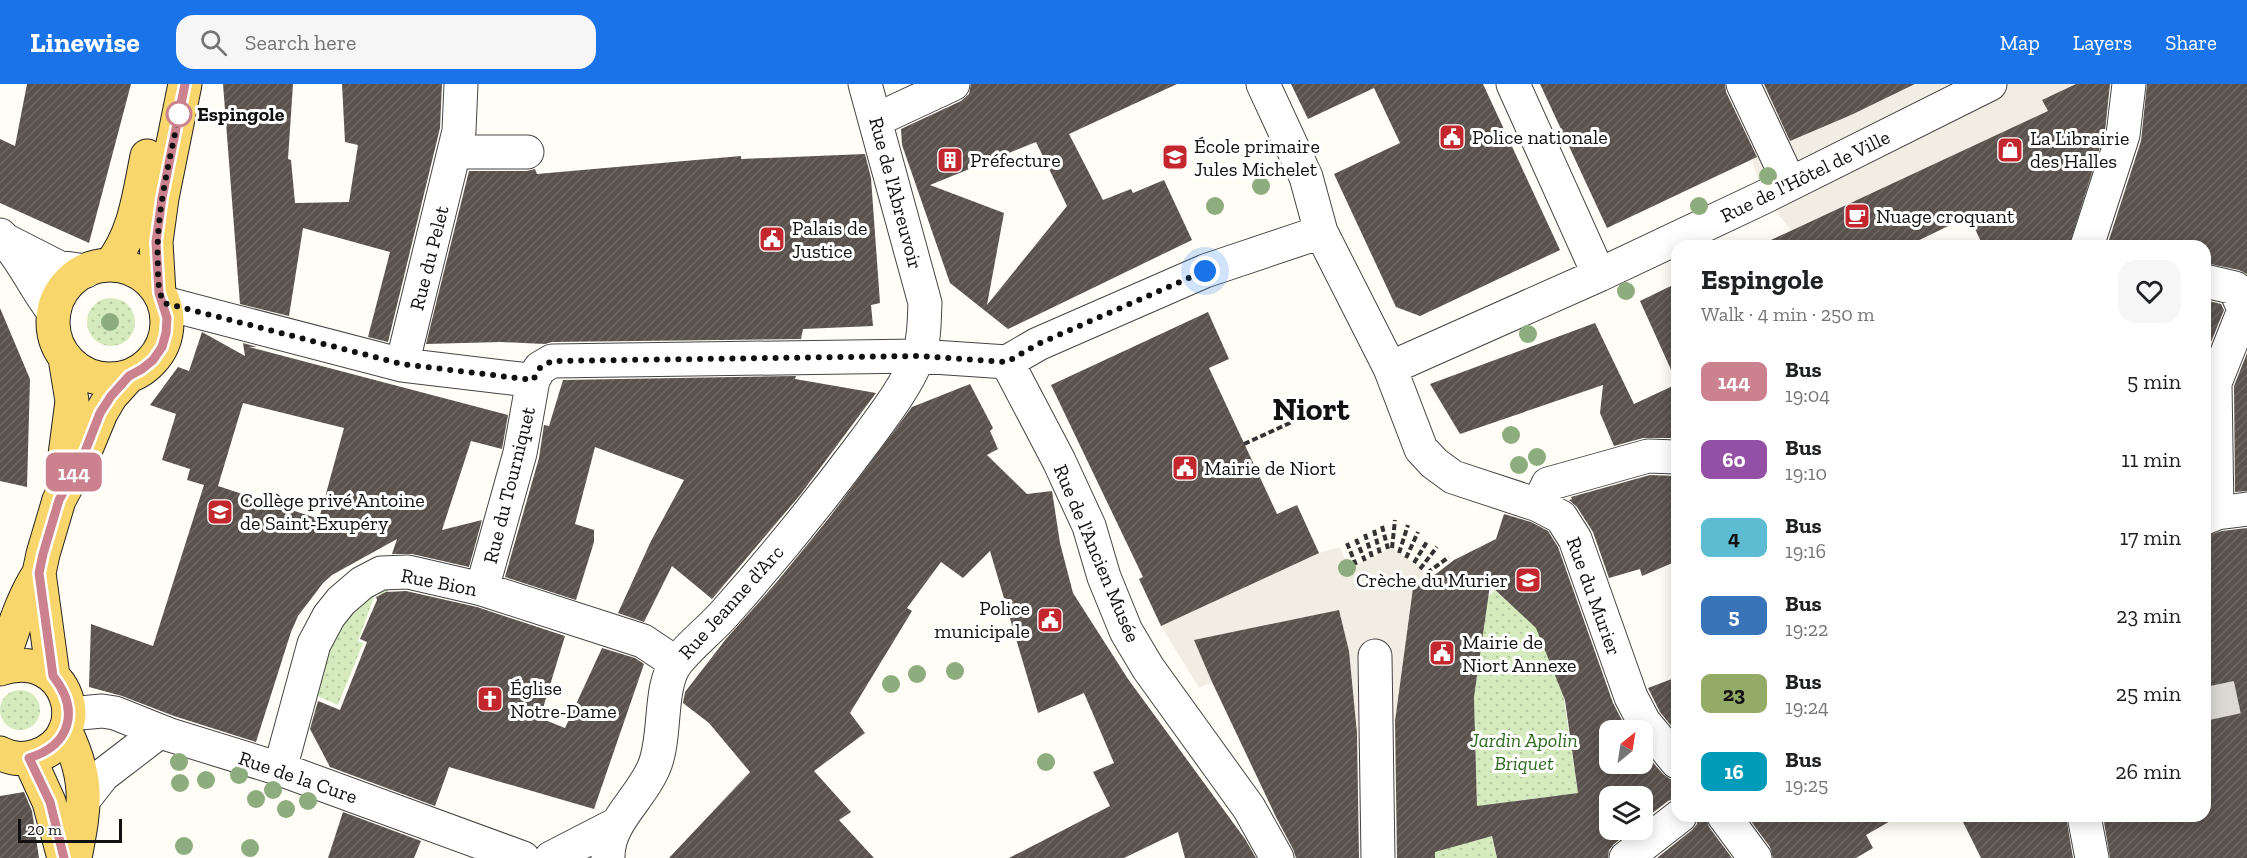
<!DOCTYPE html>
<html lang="en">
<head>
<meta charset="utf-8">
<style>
	:root { --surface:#fff; --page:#f6f6f6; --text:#202124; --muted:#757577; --accent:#1a73e8 }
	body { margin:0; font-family:"Zilla Slab",serif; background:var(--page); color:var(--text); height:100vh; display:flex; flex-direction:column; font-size:22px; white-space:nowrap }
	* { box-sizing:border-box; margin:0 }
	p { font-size:20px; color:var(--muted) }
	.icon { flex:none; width:33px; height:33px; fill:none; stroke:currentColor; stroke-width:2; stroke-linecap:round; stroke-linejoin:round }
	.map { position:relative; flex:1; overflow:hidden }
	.panel { position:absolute; left:1671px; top:156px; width:540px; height:582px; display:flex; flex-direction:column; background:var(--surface); border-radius:18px; box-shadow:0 3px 15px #0003 }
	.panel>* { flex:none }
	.badge { padding:0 12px; border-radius:9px; font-size:21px; line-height:39px }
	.needle { width:39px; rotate:30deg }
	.tools { position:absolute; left:1599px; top:636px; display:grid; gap:12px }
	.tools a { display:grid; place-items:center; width:54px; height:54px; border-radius:12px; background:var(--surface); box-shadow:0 3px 15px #0003; font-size:30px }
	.scale { position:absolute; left:18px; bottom:15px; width:104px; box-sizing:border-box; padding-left:6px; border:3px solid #111; border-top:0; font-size:16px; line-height:21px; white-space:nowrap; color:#111; -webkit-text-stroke:4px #fff; paint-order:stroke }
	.you { position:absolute; width:30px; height:30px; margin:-15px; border:4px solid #fff; border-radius:50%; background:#1a73e8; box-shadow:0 0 0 9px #1a73e833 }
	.map>.badge { position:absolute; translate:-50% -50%; box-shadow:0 0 0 3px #fff }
	.round { display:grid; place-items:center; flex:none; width:63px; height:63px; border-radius:18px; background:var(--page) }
	.headline { display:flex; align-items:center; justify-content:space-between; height:102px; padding:0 30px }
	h1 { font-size:28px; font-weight:700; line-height:45px }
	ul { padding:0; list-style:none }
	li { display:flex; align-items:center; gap:18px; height:78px; padding:0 30px }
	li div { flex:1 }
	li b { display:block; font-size:22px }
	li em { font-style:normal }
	li .badge { min-width:66px; font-weight:700; text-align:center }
	header { display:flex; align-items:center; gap:36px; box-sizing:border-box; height:84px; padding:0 30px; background:var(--accent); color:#fff }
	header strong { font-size:28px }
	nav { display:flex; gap:33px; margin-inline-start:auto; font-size:21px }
	.search { width:420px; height:54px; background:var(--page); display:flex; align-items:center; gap:15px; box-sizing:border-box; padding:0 21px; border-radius:18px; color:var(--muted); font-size:22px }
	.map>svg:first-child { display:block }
	.grass { fill:url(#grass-dots) }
	.plaza { fill:#f1ede2 }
	.building { fill:url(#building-hatch); fill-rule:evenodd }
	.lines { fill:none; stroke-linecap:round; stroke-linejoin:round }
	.minor-tunnel { stroke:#dbdad3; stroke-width:33; stroke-dasharray:33 16; stroke-linecap:butt }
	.minor-casing { stroke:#444; stroke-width:35 }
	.major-casing { stroke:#222; stroke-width:35 }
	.path { stroke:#333; stroke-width:4; stroke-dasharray:6 3; stroke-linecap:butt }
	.minor { stroke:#fff; stroke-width:33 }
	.major { stroke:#f9d66b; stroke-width:33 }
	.tree { fill:#8dad7f }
	.line-casing { stroke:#fff; stroke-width:14 }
	.line { stroke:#cc828e; stroke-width:9 }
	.walk { stroke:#111; stroke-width:6; stroke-dasharray:0 10.8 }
	.stop-dot { fill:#fff; stroke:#cc828e; stroke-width:3 }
	.labels { text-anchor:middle; stroke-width:6; stroke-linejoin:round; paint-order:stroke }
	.stop-label { font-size:20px; font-weight:bold; fill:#111; stroke:#fff; text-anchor:start }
	.poi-label { font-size:20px; fill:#111; stroke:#fff; text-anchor:start }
	.street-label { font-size:20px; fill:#111; stroke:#fff }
	.park-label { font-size:20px; font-style:italic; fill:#2f6b1f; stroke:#fff }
	.town-label { font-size:32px; font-weight:bold; fill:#111; stroke:#fff }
</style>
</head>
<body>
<header>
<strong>Linewise</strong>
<div class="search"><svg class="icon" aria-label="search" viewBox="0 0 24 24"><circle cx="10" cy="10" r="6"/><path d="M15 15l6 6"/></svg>Search here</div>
<nav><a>Map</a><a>Layers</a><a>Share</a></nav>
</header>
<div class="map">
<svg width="2247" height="774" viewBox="0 0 2247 774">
	<defs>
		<pattern id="grass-dots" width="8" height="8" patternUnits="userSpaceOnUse" patternTransform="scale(1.5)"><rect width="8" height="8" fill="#d5ebbd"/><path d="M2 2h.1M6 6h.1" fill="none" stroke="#b6c8a1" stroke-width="1.8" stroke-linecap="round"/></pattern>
		<pattern id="building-hatch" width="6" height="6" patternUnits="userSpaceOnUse" patternTransform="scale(1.5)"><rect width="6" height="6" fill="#5a524d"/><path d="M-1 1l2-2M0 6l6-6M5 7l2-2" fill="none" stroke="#6d6662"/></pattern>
	</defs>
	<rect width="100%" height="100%" fill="#fffdf5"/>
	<path class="grass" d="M87 238a24 24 0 1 1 48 0a24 24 0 1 1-48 0Z
		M391,499L386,511L375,510L358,557L363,559L338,621L311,609L338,535Z
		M1547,503L1578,709L1515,717L1488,738L1497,774H1435V768L1477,718L1474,613L1487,519L1472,520L1489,512L1495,506L1523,532Z
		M0 626a20 20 0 1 1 40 0a20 20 0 1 1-40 0Z"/>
	<path class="plaza" d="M1731,0H1768L1837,37L1917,0H2076L2042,16L2048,28L1791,146L1764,113L1752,76L1763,70Z
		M1339,463L1350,484L1392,464L1432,493L1413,504L1394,643L1388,774H1360L1359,668L1349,567L1339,526L1272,540L1200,569L1212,598L1199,604L1161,542L1319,469Z"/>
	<path class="building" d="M27,0H131L89,159L0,119V55L15,62Z
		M223,0H293L288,75L291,76L295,119L349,118L358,61L345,58L342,0H442L440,44L388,258L368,253L390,168L303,144L289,232L240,220Z
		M971,0H1177L1069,50L1103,116L1131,105L1133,109L1164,96L1192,156L1008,245L950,199L902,61L901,45L961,17L969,10ZM1036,58L1067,122L987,221L1004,129L930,101Z
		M1291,0H1483L1560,166L1420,232L1396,223L1334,90L1400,59L1374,4L1308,35Z
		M1540,0H1725L1726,8L1757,73L1607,144Z
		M1764,0H1915L1851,31L1790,57Z
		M2076,0H2110L2105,47L2069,162H1983L1969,132L1907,162H1758L2048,27L2042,16Z
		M2147,0H2247V190L2239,186L2205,179V162H2107L2141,57Z
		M865,70L871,94L880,219L871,221L873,242L803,245L801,255L552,258L545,260L500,258L426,260L469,87H527L535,85L537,90L741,72V75Z
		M1677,199V299L1640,217Z
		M2205,216L2221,220L2224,226L2205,273Z
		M0,224L30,295L27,403L0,397Z
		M1208,228L1229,275L1209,284L1277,430L1297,421L1319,469L1161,542L1139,495L1143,493L1051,301Z
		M1595,239L1634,320L1677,300V354H1643L1614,362L1600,329L1603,301L1460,350L1430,300Z
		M202,248L245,272L243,259L257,263H249L508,331L502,365L471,357L442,446L482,436L469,483L412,470H392L397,455L332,491L323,499L298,532L291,548L256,658L174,632L122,612L89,603L91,540L153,562L204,401L187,396L190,385L162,376L176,330L150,321L178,283L189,287ZM243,319L344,344L319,435L218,402Z
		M2247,269V407L2235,408L2234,302Z
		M796,292L795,295L876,309L800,411L712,515L672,482L644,538L618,529L651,457L684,396L595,363L575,440L594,446V458L576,516L505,493L539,374L544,341L549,342L563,296Z
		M970,300L993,344L990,347L998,365L987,371L1027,410L1052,407L1060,459L1073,509L1128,595L1245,755L1256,774H1185L1178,748L1124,774H1009L1110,722L1093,688L1114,679L1084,609L1038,629L990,467L963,494L941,478L907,524L912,527L850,629L865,649L814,687L851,728L839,736L874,774H669L750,688L709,639L683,619L685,608L726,555L776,499L829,434L912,323Z
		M1650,391L1677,392V477L1642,492L1640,485L1609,494L1593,448L1577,423L1569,416L1572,415L1571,413Z
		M1504,430L1531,438L1548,447L1558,463L1613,619L1627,646H1610V680H1642V666L1663,690L1670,695L1677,696V714L1668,717L1642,737V712H1610V746H1632L1614,760L1609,766L1608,774H1497L1492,752L1435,768V774H1397L1395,637L1413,504L1432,493L1454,476L1496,455ZM1490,501L1536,544L1565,616L1578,709L1477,722L1474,613Z
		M2247,444V774H2110L2103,732H2205V452L2222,447Z
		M406,507L477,523L565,552L540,634L565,644L602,564L635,574L644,580L594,725L449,683L435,722L330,683L310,645L318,617L340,626L367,558L360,555L377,516L376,513L386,508Z
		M1339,526L1349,567L1357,649L1359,774H1296L1293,765L1276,733L1212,598L1194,556Z
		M1677,593V649L1660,628L1648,604Z
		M24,708L32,727L39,774H0V712Z
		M343,728L421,757L414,774H328Z
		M1698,732H1706L1709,743L1732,774H1657L1692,746L1697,740Z
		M1747,732H1899L1866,751L1873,764L1856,774H1773L1770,763Z
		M1960,732H2066L2073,774H1981Z"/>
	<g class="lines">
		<path class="minor-tunnel" d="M2205,620L2247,611"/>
		<g class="minor-casing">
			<path id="minor" d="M1263,0L1306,93L1321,148L1390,284L1421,365L1434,379L1453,393L1538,421L1561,433L1575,455L1631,613L1644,638L1677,678
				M1513,0L1599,191
				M1743,0L1790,100
				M876,36L953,0
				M454,68H527
				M0,151C22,172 34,204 54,228
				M7,157L58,183L86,187
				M2087,162L2123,51L2129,0
				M2205,197L2235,204L2244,226L2215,299L2217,429
				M164,219L402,281L520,295L533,296L540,284L552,277L918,272L1007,278
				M1007,278L1059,377L1089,442L1104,493L1126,547L1148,584L1249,724L1277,774
				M1007,278L1038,260L1205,187L1321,148
				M402,281L459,47L461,0
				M1390,284L1599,191L1764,113L1990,0
				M1538,421L1548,400L1648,372L1677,373
				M2205,434L2217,429L2247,425
				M482,505L520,369L533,296
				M1375,572L1378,774
				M69,630L102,627L115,629L170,651L280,685L523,774
				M280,685L314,560L329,532L341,517L362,499L381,489L408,488L482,505L643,557L676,579
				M85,714L103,691L159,648
				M1724,732L1755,774
				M2084,732L2092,774
				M551,774L617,740
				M608,774C607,738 641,715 654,683C667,653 658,602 677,578C691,560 710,546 725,529C774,474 821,416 865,357C884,331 906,303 918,273C925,256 924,236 925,219L865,0
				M1626,774L1680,732"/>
		</g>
		<g class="major-casing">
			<path id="major" d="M110,181C135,150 139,111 147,72
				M53 238a57 57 0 1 1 114 0a57 57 0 1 1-114 0Z
				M159,209L156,158L162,114L185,0
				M62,394L72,317L65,274
				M0,584C12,551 20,518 39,489
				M0,585C69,562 95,653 36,672C24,676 11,675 0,669
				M53,592L39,489L43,470L59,416L84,370L101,329L111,312L129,292
				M65,646C90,697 85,721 75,774
				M29,674L49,718L64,774"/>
		</g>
		<path class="path" d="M1244,360L1292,338
			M1382,442L1388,465
			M1374,446L1380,470
			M1365,450L1372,473
			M1356,455L1365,477
			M1347,459L1356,481
			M1392,464L1395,436
			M1399,469L1408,441
			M1406,474L1418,448
			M1414,479L1428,456
			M1420,485L1437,463
			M1427,489L1449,473"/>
		<use href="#minor" class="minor"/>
		<use href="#major" class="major"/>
	</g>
	<g class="tree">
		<circle cx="1768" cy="92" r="9"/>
		<circle cx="1261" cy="102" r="9"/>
		<circle cx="1215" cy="122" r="9"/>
		<circle cx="1699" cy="122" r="9"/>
		<circle cx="1626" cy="207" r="9"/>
		<circle cx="110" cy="238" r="9"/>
		<circle cx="1528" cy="250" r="9"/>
		<circle cx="1511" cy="351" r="9"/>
		<circle cx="1537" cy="373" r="9"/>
		<circle cx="1519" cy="381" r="9"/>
		<circle cx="1347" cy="484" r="9"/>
		<circle cx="955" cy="587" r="9"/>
		<circle cx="917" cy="590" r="9"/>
		<circle cx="891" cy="600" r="9"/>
		<circle cx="179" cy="678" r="9"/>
		<circle cx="1046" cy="678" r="9"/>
		<circle cx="239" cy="691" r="9"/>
		<circle cx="206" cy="696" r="9"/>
		<circle cx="180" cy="699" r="9"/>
		<circle cx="273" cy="706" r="9"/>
		<circle cx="256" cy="715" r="9"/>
		<circle cx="308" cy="717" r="9"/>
		<circle cx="286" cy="725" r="9"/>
		<circle cx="184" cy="762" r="9"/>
		<circle cx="250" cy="764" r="9"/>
	</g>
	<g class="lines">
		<g class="line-casing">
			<path id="line" d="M64,774L50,718L29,674C71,661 80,626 53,592L39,489L43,470L59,416L84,370L100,329L111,312L129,292L142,285L153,276L162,263L166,249L167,234L159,209L156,158L162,114L185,0"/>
		</g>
		<use href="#line" class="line"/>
		<path class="walk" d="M179,30C169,81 155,131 158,183C158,196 158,207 164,219L402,280L533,296L540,284L552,277L918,272L1007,278L1038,260L1205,187"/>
	</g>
	<defs>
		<g id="civic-square" transform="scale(1.35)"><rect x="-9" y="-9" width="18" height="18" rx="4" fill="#c4262e" stroke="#fff"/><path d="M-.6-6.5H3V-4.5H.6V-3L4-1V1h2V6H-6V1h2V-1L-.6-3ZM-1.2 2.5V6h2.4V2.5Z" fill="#fff"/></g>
		<g id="shop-square" transform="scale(1.35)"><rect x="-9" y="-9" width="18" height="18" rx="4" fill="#c4262e" stroke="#fff"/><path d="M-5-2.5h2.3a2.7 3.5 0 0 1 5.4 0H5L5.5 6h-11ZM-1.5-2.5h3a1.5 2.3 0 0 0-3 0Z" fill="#fff"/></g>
		<g id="school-square" transform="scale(1.35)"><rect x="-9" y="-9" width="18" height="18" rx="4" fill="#c4262e" stroke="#fff"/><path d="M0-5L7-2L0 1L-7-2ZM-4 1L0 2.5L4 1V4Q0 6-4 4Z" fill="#fff"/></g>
		<g id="building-square" transform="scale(1.35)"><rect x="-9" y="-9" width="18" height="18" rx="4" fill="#c4262e" stroke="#fff"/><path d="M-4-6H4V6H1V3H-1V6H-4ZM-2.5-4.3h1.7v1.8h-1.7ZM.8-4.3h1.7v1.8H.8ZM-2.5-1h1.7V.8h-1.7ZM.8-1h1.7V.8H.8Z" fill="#fff"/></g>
		<g id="cafe-square" transform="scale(1.35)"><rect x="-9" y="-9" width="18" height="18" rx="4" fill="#c4262e" stroke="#fff"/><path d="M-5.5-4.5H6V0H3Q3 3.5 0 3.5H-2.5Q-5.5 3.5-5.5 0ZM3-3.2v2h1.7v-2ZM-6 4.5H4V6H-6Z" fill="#fff"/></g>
		<g id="church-square" transform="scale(1.35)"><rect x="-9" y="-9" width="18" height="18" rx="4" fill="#c4262e" stroke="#fff"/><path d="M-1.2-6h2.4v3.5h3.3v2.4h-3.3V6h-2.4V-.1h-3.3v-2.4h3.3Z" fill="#fff"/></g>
	</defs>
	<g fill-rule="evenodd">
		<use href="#civic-square" x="1452" y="53"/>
		<use href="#shop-square" x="2010" y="66"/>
		<use href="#school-square" x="1175" y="73"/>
		<use href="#building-square" x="950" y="76"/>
		<use href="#cafe-square" x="1857" y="132"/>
		<use href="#civic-square" x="772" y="155"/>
		<use href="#civic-square" x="1185" y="384"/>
		<use href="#school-square" x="220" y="428"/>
		<use href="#school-square" x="1528" y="496"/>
		<use href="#civic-square" x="1050" y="536"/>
		<use href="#civic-square" x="1442" y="569"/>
		<use href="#church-square" x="490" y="615"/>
	</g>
	<circle class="stop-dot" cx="179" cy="30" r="12"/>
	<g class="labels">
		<g class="stop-label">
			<text x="197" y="37">Espingole</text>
		</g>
		<g class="poi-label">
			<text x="1472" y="60">Police nationale</text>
			<text x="2030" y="61">La Librairie<tspan x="2030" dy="23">des Halles</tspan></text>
			<text x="1194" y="69">École primaire<tspan x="1194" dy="23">Jules Michelet</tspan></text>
			<text x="970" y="83">Préfecture</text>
			<text x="1876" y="139">Nuage croquant</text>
			<text x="792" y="151">Palais de<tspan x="792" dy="23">Justice</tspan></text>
			<text x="1204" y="391">Mairie de Niort</text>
			<text x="240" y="423">Collège privé Antoine<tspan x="240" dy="23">de Saint-Exupéry</tspan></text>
			<text x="1508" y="503" text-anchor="end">Crèche du Murier</text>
			<text x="1030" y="531" text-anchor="end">Police<tspan x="1030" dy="23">municipale</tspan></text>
			<text x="1462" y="565">Mairie de<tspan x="1462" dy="23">Niort Annexe</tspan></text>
			<text x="510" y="611">Église<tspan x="510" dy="23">Notre-Dame</tspan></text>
		</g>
		<g class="street-label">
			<text transform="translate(1805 92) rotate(-26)" y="7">Rue de l'Hôtel de Ville</text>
			<text transform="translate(896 109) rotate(75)" y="7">Rue de l'Abreuvoir</text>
			<text transform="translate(429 174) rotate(-76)" y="7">Rue du Pelet</text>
			<text transform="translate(509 401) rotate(-76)" y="7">Rue du Tourniquet</text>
			<text transform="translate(1097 469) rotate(67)" y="7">Rue de l'Ancien Musée</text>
			<text transform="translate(439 498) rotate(11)" y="7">Rue Bion</text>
			<text transform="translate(1594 512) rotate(70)" y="7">Rue du Murier</text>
			<text transform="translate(731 518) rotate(-48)" y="7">Rue Jeanne d'Arc</text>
			<text transform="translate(298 693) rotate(19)" y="7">Rue de la Cure</text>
		</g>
		<g class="park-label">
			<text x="1524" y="663">Jardin Apolin<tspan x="1524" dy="23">Briquet</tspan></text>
		</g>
		<g class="town-label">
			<text x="1311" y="336">Niort</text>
		</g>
	</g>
</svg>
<div class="tools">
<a><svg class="needle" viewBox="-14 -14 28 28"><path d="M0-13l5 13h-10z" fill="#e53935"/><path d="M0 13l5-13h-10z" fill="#757577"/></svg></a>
<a><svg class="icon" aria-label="layers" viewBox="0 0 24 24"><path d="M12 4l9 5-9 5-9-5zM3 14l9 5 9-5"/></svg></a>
</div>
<div class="scale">20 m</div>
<div class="you" style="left:1205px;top:187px"></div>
<b class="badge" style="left:74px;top:388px;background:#cc828e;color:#fff">144</b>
<section class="panel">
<div class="headline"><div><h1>Espingole</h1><p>Walk · 4 min · 250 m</p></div><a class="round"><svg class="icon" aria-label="heart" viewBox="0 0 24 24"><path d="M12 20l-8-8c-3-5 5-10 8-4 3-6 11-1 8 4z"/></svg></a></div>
<ul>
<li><span class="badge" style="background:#cc828e;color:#fff">144</span><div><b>Bus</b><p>19:04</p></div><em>5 min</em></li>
<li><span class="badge" style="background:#9450a4;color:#fff">60</span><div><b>Bus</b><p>19:10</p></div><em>11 min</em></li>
<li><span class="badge" style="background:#5dbcd2;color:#111">4</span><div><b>Bus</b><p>19:16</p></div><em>17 min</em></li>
<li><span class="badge" style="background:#3974b9;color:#fff">5</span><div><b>Bus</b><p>19:22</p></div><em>23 min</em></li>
<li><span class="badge" style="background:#94ab68;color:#111">23</span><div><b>Bus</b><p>19:24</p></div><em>25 min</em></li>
<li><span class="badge" style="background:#009bb9;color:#fff">16</span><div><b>Bus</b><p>19:25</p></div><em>26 min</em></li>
</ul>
</section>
</div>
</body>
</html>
